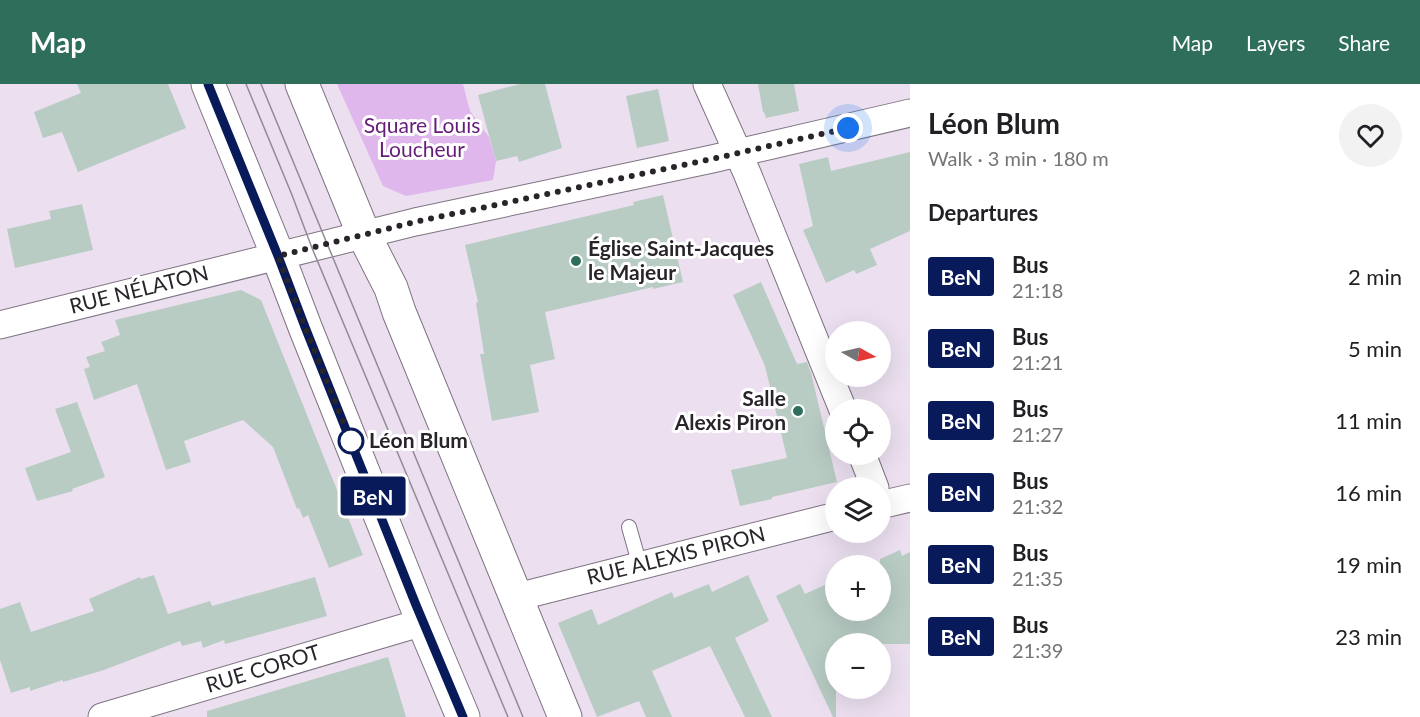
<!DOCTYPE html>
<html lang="en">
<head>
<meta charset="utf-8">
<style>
	:root { --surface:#fff; --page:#f2f2f2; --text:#202124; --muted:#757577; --accent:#2f6e5b }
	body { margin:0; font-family:Lato,sans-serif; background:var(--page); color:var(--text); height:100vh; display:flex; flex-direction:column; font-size:22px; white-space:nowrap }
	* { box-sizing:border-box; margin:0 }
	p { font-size:20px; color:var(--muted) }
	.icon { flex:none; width:33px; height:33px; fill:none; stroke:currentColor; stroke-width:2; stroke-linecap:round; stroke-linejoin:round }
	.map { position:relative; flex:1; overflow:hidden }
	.side { display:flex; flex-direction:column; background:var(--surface); width:510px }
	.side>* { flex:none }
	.badge { padding:0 12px; border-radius:4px; font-size:21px; line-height:39px }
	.needle { width:39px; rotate:98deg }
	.fabs { position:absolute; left:825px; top:237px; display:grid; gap:12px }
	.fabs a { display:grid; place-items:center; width:66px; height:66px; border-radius:50%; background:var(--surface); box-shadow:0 6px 24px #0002; font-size:30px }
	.you { position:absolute; width:30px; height:30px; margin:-15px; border:4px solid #fff; border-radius:50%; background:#1a73e8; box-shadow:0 0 0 9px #1a73e833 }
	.map>.badge { position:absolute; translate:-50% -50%; box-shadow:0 0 0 3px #fff }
	h2 { padding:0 18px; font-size:22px; line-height:54px }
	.round { display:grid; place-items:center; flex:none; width:63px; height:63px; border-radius:32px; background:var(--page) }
	.overview { display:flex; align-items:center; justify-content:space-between; height:102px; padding:0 18px }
	h1 { font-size:28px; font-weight:700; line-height:45px }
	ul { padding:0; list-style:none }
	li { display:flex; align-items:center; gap:18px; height:72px; padding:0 18px }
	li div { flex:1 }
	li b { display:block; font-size:22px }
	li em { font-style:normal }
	li .badge { min-width:66px; font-weight:700; text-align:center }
	header { display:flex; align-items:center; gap:36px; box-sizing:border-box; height:84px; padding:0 30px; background:var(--accent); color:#fff }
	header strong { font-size:28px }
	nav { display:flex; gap:33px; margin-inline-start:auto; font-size:21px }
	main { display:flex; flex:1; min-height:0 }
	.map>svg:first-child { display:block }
	.green { fill:#e0b7ec }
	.building { fill:#b8ccc4 }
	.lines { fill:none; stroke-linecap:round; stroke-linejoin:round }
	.service-casing { stroke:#7e7381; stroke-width:16 }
	.minor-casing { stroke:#7e7381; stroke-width:29 }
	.primary-casing { stroke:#7e7381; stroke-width:35 }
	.service { stroke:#fff; stroke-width:14 }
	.minor { stroke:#fff; stroke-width:27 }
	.primary { stroke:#fff; stroke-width:33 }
	.tram { stroke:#938a96; stroke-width:1.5 }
	.line-casing { stroke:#fff; stroke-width:14 }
	.line { stroke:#081a59; stroke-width:9 }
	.walk { stroke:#29242a; stroke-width:6; stroke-dasharray:0 10.8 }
	.poi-dot { fill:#2f6e5b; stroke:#fff; stroke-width:2 }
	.stop-dot { fill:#fff; stroke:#081a59; stroke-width:3 }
	.labels { text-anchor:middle; stroke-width:6; stroke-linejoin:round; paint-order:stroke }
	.park-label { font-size:21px; fill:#661c79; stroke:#fff }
	.poi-label { font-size:21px; font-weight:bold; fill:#29242a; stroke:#fff; text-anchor:start }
	.street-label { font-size:21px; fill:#29242a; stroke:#fff }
	.stop-label { font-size:21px; font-weight:bold; fill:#29242a; stroke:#fff; text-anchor:start }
</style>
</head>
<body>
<header>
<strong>Map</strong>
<nav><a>Map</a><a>Layers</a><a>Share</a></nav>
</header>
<main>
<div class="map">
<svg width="910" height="633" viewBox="0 0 910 633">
	<rect width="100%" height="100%" fill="#ece0f0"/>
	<path class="green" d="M337,0H463L470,27L489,53L496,77L493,96L406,112L383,102Z"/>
	<path class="building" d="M77,0H168L186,44L78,88L62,48L43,54L34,28L81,9Z
		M520,0H545L562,64L519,78L517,72L496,77L478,11Z
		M758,0H794L799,27L766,34L764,28H763Z
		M658,5L669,57L637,64L626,12Z
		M910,68V147L870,165L877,181L856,190L854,186L826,199L803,146L813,142L799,80L828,73L831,87Z
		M663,111L683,198L653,205V203L545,228L555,275L530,281L539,328L492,337L480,270H484L476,219L478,218L465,161L634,121L633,118Z
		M82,120L93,166L15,184L7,145L51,135L49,127Z
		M761,198L797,280L807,278L811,289L837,398L772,413V415L740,422L731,386L787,374L765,282L733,211Z
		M241,206L261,216L363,471L329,484L308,431L303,434L299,424L297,425L273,363L243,336L184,357L191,378L166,386L137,300L94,316L84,285L90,283L86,273L105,267L101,258L120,251L115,236Z
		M77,318L105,393L72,405L73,407L37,417L25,384L71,368L55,325Z
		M900,466L902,472L910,468V560H836V633H833L776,512L800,500L805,510L836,496V526H880V475Z
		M154,491L168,530L210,517L212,522L315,493L327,532L225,560L224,556L203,564L201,557L182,562L180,557L104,586L63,598V596L30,607V603L11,609L0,576V525L20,518L31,548L94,527L89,515L140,493L141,495Z
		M748,491L769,537L735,554L772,633H745L710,562L652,587L672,633H646L639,617L597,633L558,539L592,525L598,541L672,508L674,514L709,500L712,508Z
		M388,573L406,633H207V627Z"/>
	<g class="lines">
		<g class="service-casing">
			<path id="service" d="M629,443L640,482"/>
		</g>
		<g class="minor-casing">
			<path id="minor" d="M707,0L747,89L843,326
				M0,241L415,138L712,75L910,29
				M862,370L875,404
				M880,421L910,414
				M517,513L836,432
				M102,633L423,538"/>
		</g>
		<g class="primary-casing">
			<path id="primary" d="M208,0L278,172L305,243L423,538L463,633
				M302,0L364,151L391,204L399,228L565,633"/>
		</g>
		<use href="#service" class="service"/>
		<use href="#minor" class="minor"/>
		<use href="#primary" class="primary"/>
		<path class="tram" d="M246,0L292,111L312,164L508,633
			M261,0L523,633"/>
	</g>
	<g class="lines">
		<g class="line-casing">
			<path id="line" d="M208,0L278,172L305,243L416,521L463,633"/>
		</g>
		<use href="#line" class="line"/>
		<path class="walk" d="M351,357L305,243L278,172L415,138L712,75L848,44"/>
	</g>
	<g class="poi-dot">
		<circle cx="576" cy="177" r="6"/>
		<circle cx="798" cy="327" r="6"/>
	</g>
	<circle class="stop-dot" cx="351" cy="357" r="12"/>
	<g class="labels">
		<g class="park-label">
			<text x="422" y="49">Square Louis<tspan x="422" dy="24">Loucheur</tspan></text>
		</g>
		<g class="poi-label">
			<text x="588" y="172">Église Saint-Jacques<tspan x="588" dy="24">le Majeur</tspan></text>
			<text x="786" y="322" text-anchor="end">Salle<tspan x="786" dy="24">Alexis Piron</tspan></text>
		</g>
		<g class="street-label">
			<text transform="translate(139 206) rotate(-14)" y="7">RUE NÉLATON</text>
			<text transform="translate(676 472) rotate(-14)" y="7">RUE ALEXIS PIRON</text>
			<text transform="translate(263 585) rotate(-17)" y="7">RUE COROT</text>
		</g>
		<g class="stop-label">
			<text x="369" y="364">Léon Blum</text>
		</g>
	</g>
</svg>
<div class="fabs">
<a><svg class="needle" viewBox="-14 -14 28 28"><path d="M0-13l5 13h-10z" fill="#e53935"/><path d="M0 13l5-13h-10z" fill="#757577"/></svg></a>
<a><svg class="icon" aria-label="locate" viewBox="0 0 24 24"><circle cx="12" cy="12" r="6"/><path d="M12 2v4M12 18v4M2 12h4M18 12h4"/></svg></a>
<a><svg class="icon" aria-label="layers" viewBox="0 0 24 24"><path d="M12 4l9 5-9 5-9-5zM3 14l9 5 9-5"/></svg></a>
<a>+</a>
<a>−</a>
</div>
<div class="you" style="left:848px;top:44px"></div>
<b class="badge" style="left:373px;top:412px;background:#081a59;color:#fff">BeN</b>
</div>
<section class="side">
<div class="overview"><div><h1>Léon Blum</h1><p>Walk · 3 min · 180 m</p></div><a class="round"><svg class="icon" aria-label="heart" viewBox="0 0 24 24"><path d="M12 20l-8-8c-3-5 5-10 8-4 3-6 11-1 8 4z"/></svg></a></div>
<h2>Departures</h2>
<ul>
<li><span class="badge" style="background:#081a59;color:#fff">BeN</span><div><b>Bus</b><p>21:18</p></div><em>2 min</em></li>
<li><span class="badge" style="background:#081a59;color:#fff">BeN</span><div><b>Bus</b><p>21:21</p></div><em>5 min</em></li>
<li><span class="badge" style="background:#081a59;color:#fff">BeN</span><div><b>Bus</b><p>21:27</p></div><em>11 min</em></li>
<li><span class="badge" style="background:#081a59;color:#fff">BeN</span><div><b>Bus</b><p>21:32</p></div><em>16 min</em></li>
<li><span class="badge" style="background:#081a59;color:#fff">BeN</span><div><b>Bus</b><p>21:35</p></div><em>19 min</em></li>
<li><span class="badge" style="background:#081a59;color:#fff">BeN</span><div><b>Bus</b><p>21:39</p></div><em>23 min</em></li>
</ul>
</section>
</main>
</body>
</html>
